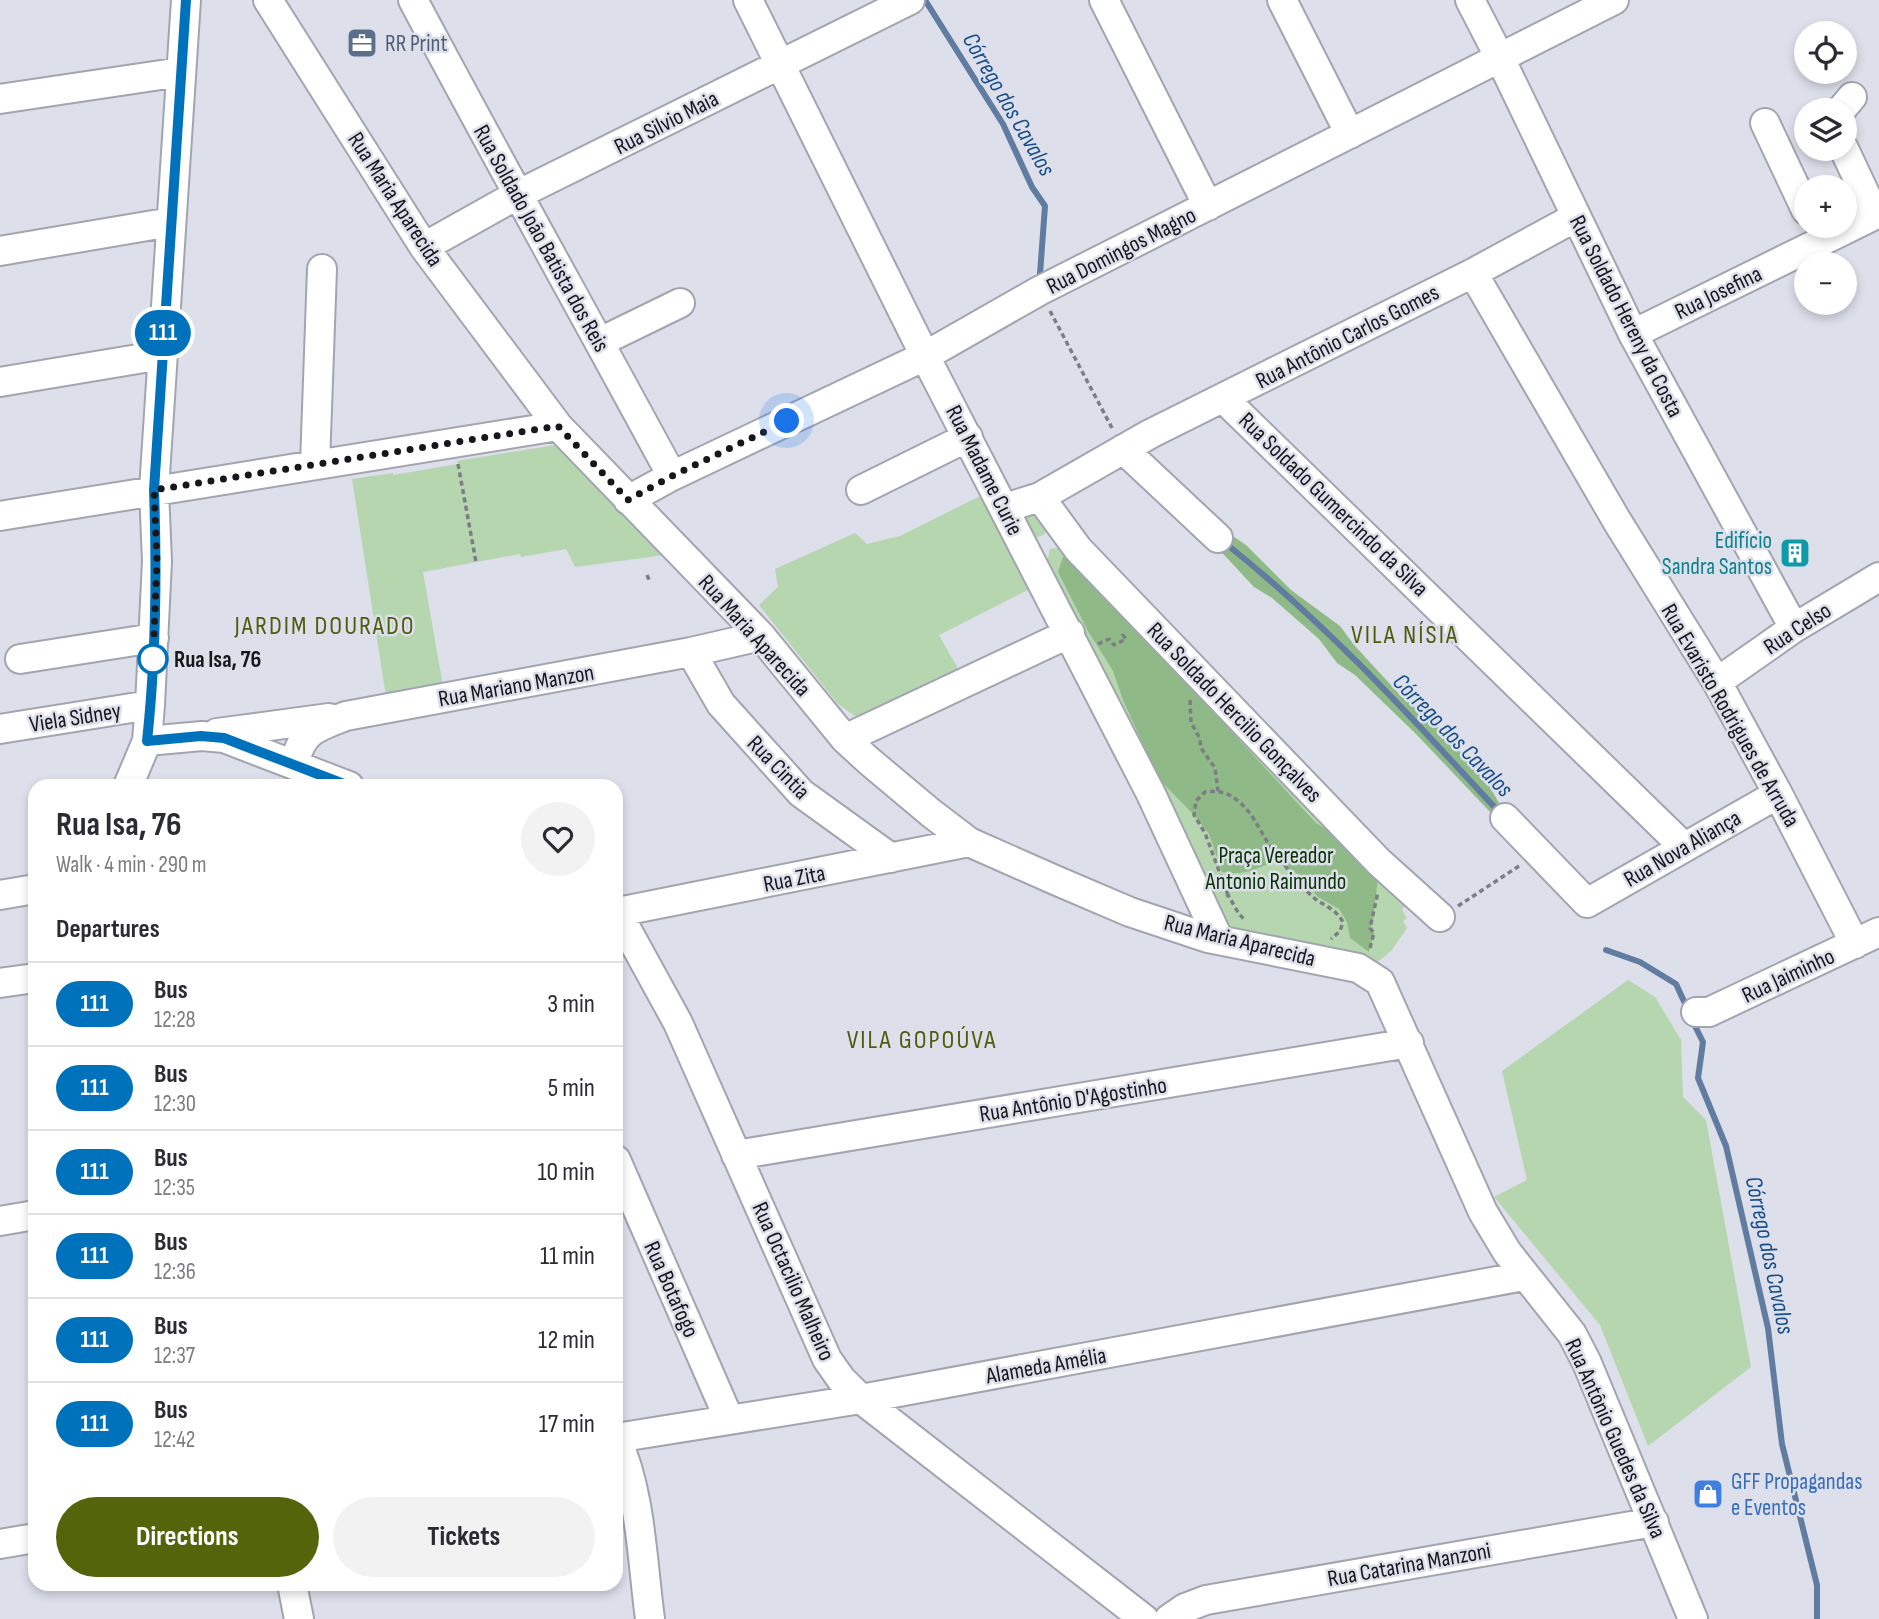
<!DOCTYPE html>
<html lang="en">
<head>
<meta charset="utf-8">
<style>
	:root { --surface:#fff; --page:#f2f2f3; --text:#2b2b33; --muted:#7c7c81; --line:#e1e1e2; --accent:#54640b }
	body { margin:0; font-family:"Sofia Sans Condensed",sans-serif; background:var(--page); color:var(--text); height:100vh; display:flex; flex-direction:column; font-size:26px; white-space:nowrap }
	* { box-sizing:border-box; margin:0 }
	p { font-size:23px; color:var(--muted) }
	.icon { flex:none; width:38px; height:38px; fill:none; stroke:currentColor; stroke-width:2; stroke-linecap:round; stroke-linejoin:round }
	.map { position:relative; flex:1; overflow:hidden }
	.panel { position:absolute; left:28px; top:779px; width:595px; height:812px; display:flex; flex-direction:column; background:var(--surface); border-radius:21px; box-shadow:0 4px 10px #0003 }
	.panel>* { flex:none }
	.badge { padding:0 14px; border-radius:23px; font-size:24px; line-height:46px }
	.tools { position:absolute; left:1794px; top:21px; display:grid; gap:14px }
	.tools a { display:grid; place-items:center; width:63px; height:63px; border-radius:50%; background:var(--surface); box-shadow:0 4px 10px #0003; font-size:35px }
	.you { position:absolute; width:35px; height:35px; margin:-18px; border:5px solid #fff; border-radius:50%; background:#1a73e8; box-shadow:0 0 0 10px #1a73e833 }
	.map>.badge { position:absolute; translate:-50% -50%; box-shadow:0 0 0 4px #fff }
	h2 { padding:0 28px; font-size:26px; line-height:63px }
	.round { display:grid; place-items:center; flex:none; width:74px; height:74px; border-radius:37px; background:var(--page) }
	.headline { display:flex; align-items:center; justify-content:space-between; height:119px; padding:0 28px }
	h1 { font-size:33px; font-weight:700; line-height:52px }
	.action { display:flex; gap:14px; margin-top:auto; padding:14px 28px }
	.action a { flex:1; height:80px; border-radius:42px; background:var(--accent); color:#fff; font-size:28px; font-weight:700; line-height:80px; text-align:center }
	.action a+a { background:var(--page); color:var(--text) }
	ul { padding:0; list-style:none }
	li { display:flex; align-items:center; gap:21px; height:84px; padding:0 28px; border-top:2px solid var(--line) }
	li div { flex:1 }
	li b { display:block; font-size:26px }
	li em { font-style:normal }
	li .badge { min-width:77px; font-weight:700; text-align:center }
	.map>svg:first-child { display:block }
	.green { fill:#b5d6af }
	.forest { fill:#8fba87 }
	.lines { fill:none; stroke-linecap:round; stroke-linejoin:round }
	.stream { stroke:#607ca1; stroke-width:6 }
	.minor-casing { stroke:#a2a5b0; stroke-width:32 }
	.path { stroke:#7c7d85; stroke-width:3.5; stroke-dasharray:5 3.5; stroke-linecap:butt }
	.minor { stroke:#fff; stroke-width:28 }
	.line-casing { stroke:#fff; stroke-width:16 }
	.line { stroke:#0072bc; stroke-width:10 }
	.walk { stroke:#16171b; stroke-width:7; stroke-dasharray:0 12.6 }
	.stop-dot { fill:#fff; stroke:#0072bc; stroke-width:3.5 }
	.labels { text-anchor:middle; stroke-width:5; stroke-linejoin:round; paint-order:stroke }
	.service-label { font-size:23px; fill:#4e5e75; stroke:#dddfeb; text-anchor:start }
	.street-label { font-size:23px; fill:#16171b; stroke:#dddfeb }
	.culture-label { font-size:23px; fill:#0d838f; stroke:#dddfeb; text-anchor:end }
	.stop-label { font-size:23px; font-weight:bold; fill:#16171b; stroke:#dddfeb; text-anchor:start }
	.park-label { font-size:23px; fill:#073300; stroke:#dddfeb }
	.shop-label { font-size:23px; fill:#366cbe; stroke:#dddfeb; text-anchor:start }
	.water-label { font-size:24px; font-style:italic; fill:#184e8b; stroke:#dddfeb }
	.quarter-label { font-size:26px; letter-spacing:2px; fill:#4d5c0d; stroke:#dddfeb }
</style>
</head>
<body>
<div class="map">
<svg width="1879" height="1619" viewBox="0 0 1879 1619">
	<rect width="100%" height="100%" fill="#dddfeb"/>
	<path class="green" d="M555,445L665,555L575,567L566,549L521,557L520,554L423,572L444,692L387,703L352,479L393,473V475L458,464L457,461Z
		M986,493L1040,584L939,635L961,674L859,719L838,704L759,605L778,587L775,569L855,533L867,544L900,536Z
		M1030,505L1050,526C1046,534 1042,537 1033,538L1018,516Z
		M1064,547L1409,898L1402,910L1407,918L1403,921L1407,928L1392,950L1373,966L1231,930L1218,918L1046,565L1050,549Z
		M1628,980L1655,997L1681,1040L1683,1097L1706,1120L1751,1367L1648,1446L1600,1325L1494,1197L1527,1180L1502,1071Z"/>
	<path class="forest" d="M1227,532L1246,545L1291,590L1340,626L1355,646L1401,696L1435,724L1487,782L1503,810L1492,814L1416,734L1355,675L1337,663L1319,639L1272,598L1254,587L1213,543Z
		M1063,557H1073L1169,664L1316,823L1356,846L1379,869L1373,921L1370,928L1374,933L1369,952L1350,938L1347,922L1339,909L1318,897L1298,874L1276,862C1253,868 1250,876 1222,872L1209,834L1194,815L1159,779L1123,700L1113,671L1088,631L1058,572Z"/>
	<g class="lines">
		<path class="stream" d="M925,0L1003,124L1032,187L1045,206L1040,274
			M1225,543C1326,623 1412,718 1499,812
			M1606,950L1640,962L1676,984L1688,1010
			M1692,1020L1703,1042L1698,1078L1726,1146L1768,1328L1782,1444L1817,1585V1619"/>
		<g class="minor-casing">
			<path id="minor" d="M268,0L424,247L558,426L761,636L845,739L869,761L931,813L969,842L1055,880L1130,912L1208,938L1358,968L1380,982L1483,1212L1507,1252L1572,1334L1587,1363L1693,1619
				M413,0C498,160 586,317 672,476
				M748,0L925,356L1151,794L1219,940
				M1104,0L1208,206
				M1282,0L1350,134
				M1470,0L1500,58L1633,334L1794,628
				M0,99L181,72
				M1841,110L1852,97
				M1765,123L1806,210
				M1844,149L1875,215
				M424,247L517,195L910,0
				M0,251L171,222
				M1473,273L1617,521L1717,682L1778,794L1855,944
				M1633,334L1879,213
				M600,342L680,303
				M0,382L162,355
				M1223,398L1683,846
				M1123,449L1218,538
				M315,464L322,269
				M861,490L968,437
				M1040,497L1078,549L1379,862L1440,917
				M628,500L672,476L925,356L1039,291L1614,0
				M1005,508L1040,497L1150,434L1473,273L1576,217
				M0,516L558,426
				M691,652L721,704L801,793L891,858
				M20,659L154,638
				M1717,682L1794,628L1879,577
				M0,729L150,705
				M217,733L329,718
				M845,739L1070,633
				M147,741L202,736L224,738L349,786
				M294,765C302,730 315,728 346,716L691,652L761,636
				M128,786L147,741L150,705L157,561L154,490L186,0
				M1505,818L1587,903L1778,794
				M0,895L35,889
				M616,910L678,1023L827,1359L841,1379L861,1399L1144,1619
				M618,912L969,842
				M0,983L35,978
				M1696,1012H1709L1879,932
				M736,1155L1409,1043
				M616,1160L729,1419
				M0,1221L35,1215
				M616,1438L861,1399L1524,1276
				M616,1438C641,1492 642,1560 650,1619
				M0,1544L35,1538
				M292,1584L299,1619
				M1169,1619L1185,1608L1206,1600L1654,1522"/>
		</g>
		<path class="path" d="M1050,311L1112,428
			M458,464L476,562
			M647,575L650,582
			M1098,644L1109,639L1114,645L1126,639L1123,635L1126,633
			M1190,700L1191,722L1200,739L1201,748L1215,768L1218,791
			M1228,895L1205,833L1194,815L1196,801L1205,792C1215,791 1222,791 1231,796C1253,809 1260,833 1274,852C1287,868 1302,889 1318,901C1329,908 1336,910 1343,922L1340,931L1331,939
			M1226,896L1228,895L1239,914L1246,921
			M1458,906L1519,866
			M1370,948L1374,933L1370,928L1378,892"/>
		<use href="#minor" class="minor"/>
	</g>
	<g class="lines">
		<g class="line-casing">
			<path id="line" d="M186,0L154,490C157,574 156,658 147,741L201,736L224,738L349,786"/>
		</g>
		<use href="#line" class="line"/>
		<path class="walk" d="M153,659L157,561L154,490L558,426L628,500L672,476L787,421"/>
	</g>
	<defs>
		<g id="office-square" transform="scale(1.575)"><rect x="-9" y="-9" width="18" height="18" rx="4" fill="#5c6f8a" stroke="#dddfeb"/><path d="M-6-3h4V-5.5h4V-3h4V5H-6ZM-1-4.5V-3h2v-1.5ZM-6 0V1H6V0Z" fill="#fff"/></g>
		<g id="building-square" transform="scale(1.575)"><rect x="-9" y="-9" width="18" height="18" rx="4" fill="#0f9aa8" stroke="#dddfeb"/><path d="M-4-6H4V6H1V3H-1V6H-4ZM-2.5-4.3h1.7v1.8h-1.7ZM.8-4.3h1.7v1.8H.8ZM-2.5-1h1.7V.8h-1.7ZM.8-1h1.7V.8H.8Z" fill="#fff"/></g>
		<g id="shop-square" transform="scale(1.575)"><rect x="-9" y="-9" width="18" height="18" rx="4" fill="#3f7fe0" stroke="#dddfeb"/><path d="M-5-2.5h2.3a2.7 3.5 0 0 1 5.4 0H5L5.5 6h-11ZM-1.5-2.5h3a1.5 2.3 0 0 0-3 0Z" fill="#fff"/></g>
	</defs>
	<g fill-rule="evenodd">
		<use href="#office-square" x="362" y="43"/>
		<use href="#building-square" x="1795" y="553"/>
		<use href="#shop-square" x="1708" y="1494"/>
	</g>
	<circle class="stop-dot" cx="153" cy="659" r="14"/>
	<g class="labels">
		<g class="service-label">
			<text x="385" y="51">RR Print</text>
		</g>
		<g class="street-label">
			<text transform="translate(666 122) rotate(-27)" y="8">Rua Silvio Maia</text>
			<text transform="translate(396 199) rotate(57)" y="8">Rua Maria Aparecida</text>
			<text transform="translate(542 238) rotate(61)" y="8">Rua Soldado João Batista dos Reis</text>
			<text transform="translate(1121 250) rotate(-27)" y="8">Rua Domingos Magno</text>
			<text transform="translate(1718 292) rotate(-26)" y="8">Rua Josefina</text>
			<text transform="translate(1627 316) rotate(63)" y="8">Rua Soldado Hereny da Costa</text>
			<text transform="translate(1347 336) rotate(-27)" y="8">Rua Antônio Carlos Gomes</text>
			<text transform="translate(985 470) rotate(63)" y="8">Rua Madame Curie</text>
			<text transform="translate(1334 504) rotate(44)" y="8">Rua Soldado Gumercindo da Silva</text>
			<text transform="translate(1797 628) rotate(-33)" y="8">Rua Celso</text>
			<text transform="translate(755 635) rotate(48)" y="8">Rua Maria Aparecida</text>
			<text transform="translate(516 685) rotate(-10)" y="8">Rua Mariano Manzon</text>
			<text transform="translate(1235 712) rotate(46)" y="8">Rua Soldado Hercilio Gonçalves</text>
			<text transform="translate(1731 715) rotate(60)" y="8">Rua Evaristo Rodrigues de Arruda</text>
			<text transform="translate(75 717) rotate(-9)" y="8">Viela Sidney</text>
			<text transform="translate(779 767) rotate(46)" y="8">Rua Cintia</text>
			<text transform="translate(1682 848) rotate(-30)" y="8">Rua Nova Aliança</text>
			<text transform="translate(794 878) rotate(-11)" y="8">Rua Zita</text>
			<text transform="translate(1240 940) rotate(14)" y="8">Rua Maria Aparecida</text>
			<text transform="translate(1788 975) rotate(-25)" y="8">Rua Jaiminho</text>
			<text transform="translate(1073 1099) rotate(-9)" y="8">Rua Antônio D'Agostinho</text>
			<text transform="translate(794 1281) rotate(66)" y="8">Rua Octacilio Malheiro</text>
			<text transform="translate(672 1289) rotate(66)" y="8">Rua Botafogo</text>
			<text transform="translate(1046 1365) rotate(-10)" y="8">Alameda Amélia</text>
			<text transform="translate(1616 1438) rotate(66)" y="8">Rua Antônio Guedes da Silva</text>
			<text transform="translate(1409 1564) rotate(-10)" y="8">Rua Catarina Manzoni</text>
		</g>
		<g class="culture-label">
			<text x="1772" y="548">Edifício<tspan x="1772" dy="26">Sandra Santos</tspan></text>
		</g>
		<g class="stop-label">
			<text x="174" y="667">Rua Isa, 76</text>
		</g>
		<g class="park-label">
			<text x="1276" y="863">Praça Vereador<tspan x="1276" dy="26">Antonio Raimundo</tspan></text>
		</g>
		<g class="shop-label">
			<text x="1731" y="1489">GFF Propagandas<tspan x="1731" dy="26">e Eventos</tspan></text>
		</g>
		<g class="water-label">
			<text transform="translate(1009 104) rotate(60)" y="8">Córrego dos Cavalos</text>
			<text transform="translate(1453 735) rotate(46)" y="8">Córrego dos Cavalos</text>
			<text transform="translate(1770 1255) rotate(78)" y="8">Córrego dos Cavalos</text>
		</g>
		<g class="quarter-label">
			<text x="325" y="634">JARDIM DOURADO</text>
			<text x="1405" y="643">VILA NÍSIA</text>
			<text x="922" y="1048">VILA GOPOÚVA</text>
		</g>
	</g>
</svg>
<div class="tools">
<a><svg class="icon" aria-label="locate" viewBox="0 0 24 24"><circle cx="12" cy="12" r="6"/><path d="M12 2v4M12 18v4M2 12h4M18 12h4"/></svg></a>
<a><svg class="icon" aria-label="layers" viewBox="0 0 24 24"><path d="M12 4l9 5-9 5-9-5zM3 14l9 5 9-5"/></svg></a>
<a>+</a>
<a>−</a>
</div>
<div class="you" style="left:787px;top:421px"></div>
<b class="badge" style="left:163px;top:333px;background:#0072bc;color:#fff">111</b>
<section class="panel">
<div class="headline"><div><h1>Rua Isa, 76</h1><p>Walk · 4 min · 290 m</p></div><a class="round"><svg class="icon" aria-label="heart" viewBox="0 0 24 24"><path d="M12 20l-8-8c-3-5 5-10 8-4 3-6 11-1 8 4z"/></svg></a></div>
<h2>Departures</h2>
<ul>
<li><span class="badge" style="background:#0072bc;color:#fff">111</span><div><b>Bus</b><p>12:28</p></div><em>3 min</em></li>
<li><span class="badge" style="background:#0072bc;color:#fff">111</span><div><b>Bus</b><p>12:30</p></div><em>5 min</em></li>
<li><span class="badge" style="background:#0072bc;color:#fff">111</span><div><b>Bus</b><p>12:35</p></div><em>10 min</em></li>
<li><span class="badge" style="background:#0072bc;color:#fff">111</span><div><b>Bus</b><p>12:36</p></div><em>11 min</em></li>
<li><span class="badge" style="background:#0072bc;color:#fff">111</span><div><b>Bus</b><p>12:37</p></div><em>12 min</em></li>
<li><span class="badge" style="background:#0072bc;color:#fff">111</span><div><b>Bus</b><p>12:42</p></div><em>17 min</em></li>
</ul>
<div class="action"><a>Directions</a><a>Tickets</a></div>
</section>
</div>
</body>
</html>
